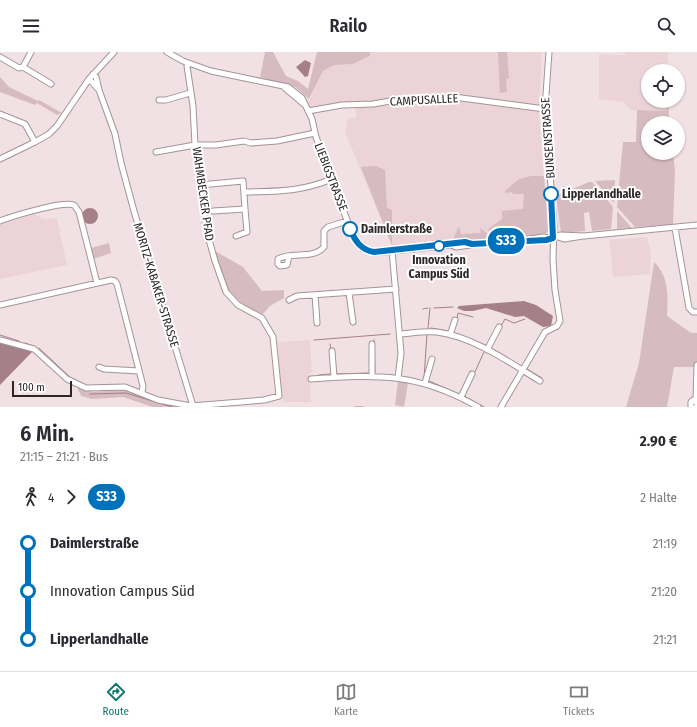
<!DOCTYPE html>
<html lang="de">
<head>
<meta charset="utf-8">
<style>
	:root { --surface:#fff; --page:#f2f2f3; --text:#2b2b33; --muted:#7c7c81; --line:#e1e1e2; --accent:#0f766e }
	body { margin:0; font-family:"Fira Sans Condensed",sans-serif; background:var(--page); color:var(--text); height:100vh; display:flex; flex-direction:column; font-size:15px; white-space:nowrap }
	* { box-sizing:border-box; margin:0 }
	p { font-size:13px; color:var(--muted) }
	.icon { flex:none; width:22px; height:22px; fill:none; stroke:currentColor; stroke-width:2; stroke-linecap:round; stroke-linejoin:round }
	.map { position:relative; height:355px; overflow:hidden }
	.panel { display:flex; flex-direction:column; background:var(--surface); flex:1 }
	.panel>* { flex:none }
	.badge { padding:0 8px; border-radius:13px; font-size:14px; line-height:26px }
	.tools { position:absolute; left:641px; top:12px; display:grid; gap:8px }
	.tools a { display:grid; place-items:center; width:44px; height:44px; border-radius:50%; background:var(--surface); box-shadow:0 1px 3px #0004; font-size:20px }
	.scale { position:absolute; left:12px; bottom:10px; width:60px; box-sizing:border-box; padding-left:4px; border:2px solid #2d2728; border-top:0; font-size:11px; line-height:14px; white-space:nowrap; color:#2d2728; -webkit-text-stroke:3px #fff; paint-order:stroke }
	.map>.badge { position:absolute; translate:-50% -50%; box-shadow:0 0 0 2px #fff }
	.legs { display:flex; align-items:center; gap:6px; height:44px; padding:0 20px; font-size:13px }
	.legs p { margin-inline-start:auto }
	.head { display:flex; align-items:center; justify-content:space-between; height:68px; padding:0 20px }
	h1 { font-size:22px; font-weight:600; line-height:30px }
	ul { padding:0 20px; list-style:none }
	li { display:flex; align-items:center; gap:14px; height:48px; font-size:15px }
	li i { display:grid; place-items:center; width:6px; height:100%; margin:0 5px; background:currentColor }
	li i::after { content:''; width:10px; height:10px; margin:-5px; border:3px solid; border-radius:50%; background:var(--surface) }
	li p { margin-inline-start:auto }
	li:first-child i { background:linear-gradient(#0000 50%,currentColor 0) }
	li:last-child i { background:linear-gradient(currentColor 50%,#0000 0) }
	header { display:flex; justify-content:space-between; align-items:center; height:52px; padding:0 20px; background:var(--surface); font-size:18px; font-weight:600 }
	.menu { display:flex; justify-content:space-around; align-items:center; height:56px; border-top:1px solid var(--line); background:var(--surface); font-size:11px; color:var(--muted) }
	.menu a { display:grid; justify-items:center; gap:2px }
	.menu .selected { color:var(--accent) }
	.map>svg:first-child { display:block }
	.built { fill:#ecd3d8 }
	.green { fill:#d6bbc0 }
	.water { fill:#a58088 }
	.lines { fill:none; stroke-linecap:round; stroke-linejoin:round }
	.stream { stroke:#a58088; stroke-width:1 }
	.minor-casing { stroke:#a49497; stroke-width:7 }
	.minor { stroke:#fff; stroke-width:5 }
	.line-1-casing { stroke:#fff; stroke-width:9 }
	.line-1 { stroke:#0072bc; stroke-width:6 }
	.stop-1-dot { fill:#fff; stroke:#0072bc; stroke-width:2 }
	.labels { text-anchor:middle; stroke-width:4; stroke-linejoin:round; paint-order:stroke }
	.street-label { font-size:12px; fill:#2d2728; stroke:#fff }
	.stop-label { font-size:12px; font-weight:bold; fill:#2d2728; stroke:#fff; text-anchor:start }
</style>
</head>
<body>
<header><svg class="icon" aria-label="menu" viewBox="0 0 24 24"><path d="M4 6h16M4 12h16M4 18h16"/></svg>Railo<svg class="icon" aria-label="search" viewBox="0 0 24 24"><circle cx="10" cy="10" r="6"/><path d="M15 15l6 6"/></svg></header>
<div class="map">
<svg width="697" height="355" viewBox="0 0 697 355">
	<rect width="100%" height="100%" fill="#f2e1e4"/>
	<path class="built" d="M370,0H542L539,60L548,180L543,183L393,196L345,80L347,68L356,65L355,52L311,56L308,51L323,19L334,13L353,12L361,9L370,4Z
		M625,0H668V19H648V49H667V59L631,58L623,50L599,47V2L625,3Z
		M33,162L44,167L57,166L67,213L0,227V173Z
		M647,185L651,201L650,222L613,225L609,188Z
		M310,288L312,321H309L311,350H286L283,349L277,305H279L278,290Z"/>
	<path class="green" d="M265,0H273L286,24L298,29L308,37L317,0H370V4L353,12L334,13L323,19L309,47L295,35L260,25Z
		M498,0H507L509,26L506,27L507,40L500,41Z
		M0,25L9,35L38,49L39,48L62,61L57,63L37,51L35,53L0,40Z
		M668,54L670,71H648V101H673L675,119L673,173L635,175L617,155L623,90H636L637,58L666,59Z
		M376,114L385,118L387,156L392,158V194L361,115Z
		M531,124H544L548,180L543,183L494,187L488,177L502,167V159L523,157L524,142H513L512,140L505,141V139L519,127Z
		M615,128L614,151L595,129Z
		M589,130H592L613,155L611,177L592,179L589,160L584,161L585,179L561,181L556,144Z
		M617,159L631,175V176L617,177Z
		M459,174L461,182L481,181L480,176L488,182L489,187L455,189L454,185Z
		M109,191L111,201L93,207L91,196Z
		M215,199L243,215L262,239L284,238V246L270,254L261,264L240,250L227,236Z
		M654,210C669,224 668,244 667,264L691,281H697V315H674L667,355H626L639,311Z
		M398,329L408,331L404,355L395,353Z
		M77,335L92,340L125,338L158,350L187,355H153L123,345L92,347L81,344Z"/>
	<path class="water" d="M305,8L311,11L308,24L305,25L296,15Z
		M82 164a8 8 0 1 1 16 0a8 8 0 1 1-16 0Z
		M524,249L536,253L553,264L551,274L543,275L524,264L515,265L486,256L473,259H464L457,256L459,254Z
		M0,290L33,299L0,333Z"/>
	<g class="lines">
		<path class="stream" d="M434,256L453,255
			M423,257L428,256
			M457,267L458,261L473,265
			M501,274L505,267L514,271L525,267
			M428,276L430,256
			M431,276L448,279
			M453,281L458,282
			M0,283L19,289
			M314,288L390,282
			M374,288L375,320
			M472,288L486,294
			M25,291L34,294
			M330,292L331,297
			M39,296L72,327
			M509,307L521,314
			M527,317L542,326
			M337,322L369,321
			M474,322L484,300
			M319,323L331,322
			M424,326L427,282
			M429,329L459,342
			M90,342L126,341L172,355
			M464,344L484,355
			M355,355H363"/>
		<g class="minor-casing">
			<path id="minor" d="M167,0L183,9L211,19L288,35L302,46L312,67L316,85L353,184L363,197L374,201L452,193L465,190L472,192
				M0,5L19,16L23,15L31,0
				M23,15L51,32
				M93,22L96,25L99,38L115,82L121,111L134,159L193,354
				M89,27L99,38
				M285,36L305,53
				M159,48H166L190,41
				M308,59L342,53L373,52L396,48L454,45L545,57
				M0,62L25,72L35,90
				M156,100L195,93H216L244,89L251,91L277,89L315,81
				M0,107L35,90L49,82L57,74L89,27L114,0
				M200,133L243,129L245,157L213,159
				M245,140C279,139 300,140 332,127
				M0,169C13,164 62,149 74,153L79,160L97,231
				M675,176L689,256L693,260H697
				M236,184L247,180L245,157
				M558,185L564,187L583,184
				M523,188L543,185L550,186
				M452,193L456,195L491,190L546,188L560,183L584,184L697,173
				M392,198L401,301L398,326
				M289,204L287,213L280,214L278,212V207C291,199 313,208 324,195V179L328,175L347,169
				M349,241L353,270
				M315,243L317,271
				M289,248L297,244L396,237
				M0,253L111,228L115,229L117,232L143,334L142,340
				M400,282C412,281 425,279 437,280C474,285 509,310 540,329
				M450,283L455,268
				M0,288L34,297L67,327L86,336L125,335L158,348L191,354L264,348L279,344L273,285L262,266L238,253L226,240L215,209L206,177L195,93L193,54L187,14L188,11
				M372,292V323
				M487,298L499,275
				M332,299L334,325
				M99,315L104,317L139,319
				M311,327C377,322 419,321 478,355
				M425,331L432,307
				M461,345L472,322
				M696,349L697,313
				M501,355L545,280L557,274L560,269L555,238L553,207L554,174L545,57L549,0
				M691,355V350L693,348L697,351
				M696,355L697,354"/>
		</g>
		<use href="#minor" class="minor"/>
	</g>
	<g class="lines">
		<g class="line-1-casing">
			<path id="line-1" d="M350,177C355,189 361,198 374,200L465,190L472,192L546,188L553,186L551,142"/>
		</g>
		<use href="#line-1" class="line-1"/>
	</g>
	<g class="stop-1-dot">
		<circle cx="551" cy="142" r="7"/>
		<circle cx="350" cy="177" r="7"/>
		<circle cx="439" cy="194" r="5"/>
	</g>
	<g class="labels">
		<g class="street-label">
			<text transform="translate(424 48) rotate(-3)" y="4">CAMPUSALLEE</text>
			<text transform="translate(548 86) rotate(-94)" y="4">BUNSENSTRASSE</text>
			<text transform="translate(331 125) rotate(69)" y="4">LIEBIGSTRASSE</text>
			<text transform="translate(203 142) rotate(82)" y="4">WAHMBECKER PFAD</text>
			<text transform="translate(156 233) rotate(73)" y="4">MORITZ-KABAKER-STRASSE</text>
		</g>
		<g class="stop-label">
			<text x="562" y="146">Lipperlandhalle</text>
			<text x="361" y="181">Daimlerstraße</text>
			<text x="439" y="212" text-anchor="middle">Innovation<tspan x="439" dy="14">Campus Süd</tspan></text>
		</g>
	</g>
</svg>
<div class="tools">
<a><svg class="icon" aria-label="locate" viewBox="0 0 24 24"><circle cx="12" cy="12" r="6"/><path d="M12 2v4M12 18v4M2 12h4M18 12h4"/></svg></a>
<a><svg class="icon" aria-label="layers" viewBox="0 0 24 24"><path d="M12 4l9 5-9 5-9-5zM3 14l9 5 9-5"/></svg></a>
</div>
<div class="scale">100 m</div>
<b class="badge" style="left:506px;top:189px;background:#0072bc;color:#fff">S33</b>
</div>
<section class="panel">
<div class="head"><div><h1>6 Min.</h1><p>21:15 – 21:21 · Bus</p></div><b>2.90 €</b></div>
<div class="legs"><svg class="icon" aria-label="walk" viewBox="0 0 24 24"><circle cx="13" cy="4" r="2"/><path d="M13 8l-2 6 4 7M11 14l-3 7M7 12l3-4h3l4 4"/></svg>4<svg class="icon" aria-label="forward" viewBox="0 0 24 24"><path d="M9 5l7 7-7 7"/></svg><b class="badge" style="background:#0072bc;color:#fff">S33</b><p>2 Halte</p></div>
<ul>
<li><i style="color:#0072bc"></i><b>Daimlerstraße</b><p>21:19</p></li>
<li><i style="color:#0072bc"></i><span>Innovation Campus Süd</span><p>21:20</p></li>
<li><i style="color:#0072bc"></i><b>Lipperlandhalle</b><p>21:21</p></li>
</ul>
</section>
<nav class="menu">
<a class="selected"><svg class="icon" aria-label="directions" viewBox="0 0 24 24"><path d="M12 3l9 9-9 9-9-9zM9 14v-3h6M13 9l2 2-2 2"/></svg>Route</a>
<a><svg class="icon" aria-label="map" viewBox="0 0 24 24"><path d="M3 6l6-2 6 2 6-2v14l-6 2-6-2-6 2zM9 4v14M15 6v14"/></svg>Karte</a>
<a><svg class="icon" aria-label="tickets" viewBox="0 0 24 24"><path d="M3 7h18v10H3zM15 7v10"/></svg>Tickets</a>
</nav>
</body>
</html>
